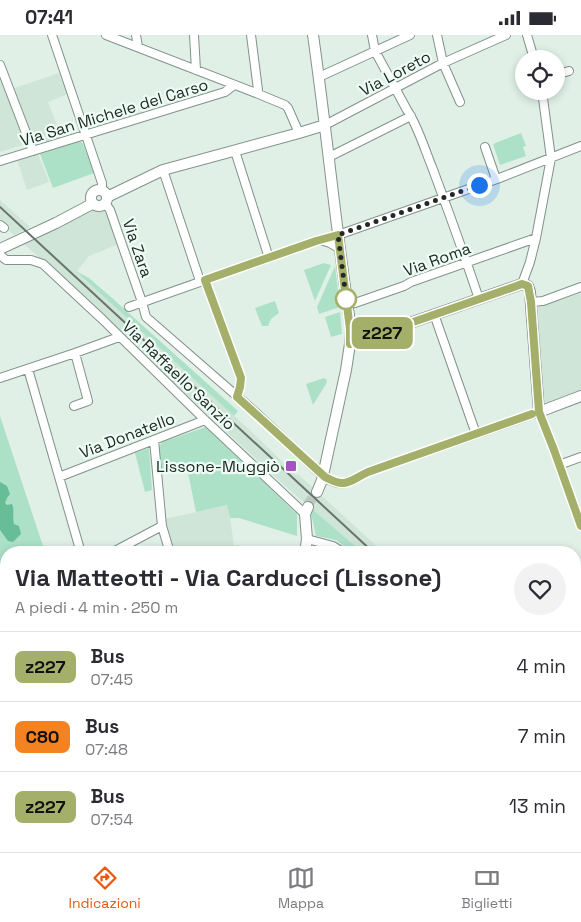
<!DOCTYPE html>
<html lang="it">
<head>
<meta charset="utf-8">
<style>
	:root { --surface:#fff; --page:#f2f2f3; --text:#2b2b33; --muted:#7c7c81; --line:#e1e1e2; --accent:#ea580c }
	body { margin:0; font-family:"Space Grotesk",sans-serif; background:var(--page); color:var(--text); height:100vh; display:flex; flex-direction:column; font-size:19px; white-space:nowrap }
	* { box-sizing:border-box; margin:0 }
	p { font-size:16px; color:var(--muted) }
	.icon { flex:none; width:28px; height:28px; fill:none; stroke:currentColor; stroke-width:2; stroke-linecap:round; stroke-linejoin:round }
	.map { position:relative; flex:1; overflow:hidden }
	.drawer { position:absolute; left:0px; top:511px; width:581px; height:306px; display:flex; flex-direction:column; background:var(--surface); border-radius:20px 20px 0 0; box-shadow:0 2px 8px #0003 }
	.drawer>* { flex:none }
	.badge { padding:0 10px; border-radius:8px; font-size:18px; line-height:32px }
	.tools { position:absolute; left:515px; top:15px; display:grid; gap:10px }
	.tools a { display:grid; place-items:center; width:50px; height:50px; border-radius:50%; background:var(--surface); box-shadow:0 2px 8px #0003; font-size:25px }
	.you { position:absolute; width:25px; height:25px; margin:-12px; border:4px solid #fff; border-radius:50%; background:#1a73e8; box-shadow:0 0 0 8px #1a73e833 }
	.map>.badge { position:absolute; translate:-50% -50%; box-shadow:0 0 0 2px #fff }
	.round { display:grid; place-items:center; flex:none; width:52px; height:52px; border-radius:26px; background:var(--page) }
	.headline { display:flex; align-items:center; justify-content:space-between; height:85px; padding:0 15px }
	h1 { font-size:24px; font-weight:800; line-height:38px }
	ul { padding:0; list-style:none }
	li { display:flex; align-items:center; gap:15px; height:70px; padding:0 15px; border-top:1px solid var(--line) }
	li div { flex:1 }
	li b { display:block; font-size:19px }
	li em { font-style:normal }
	li .badge { min-width:55px; font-weight:700; text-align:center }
	.status { display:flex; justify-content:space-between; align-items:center; height:35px; padding:0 25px; background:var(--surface); direction:ltr }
	.status svg { height:14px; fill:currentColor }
	.dock { display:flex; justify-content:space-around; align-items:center; height:70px; border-top:1px solid var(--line); background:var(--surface); font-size:14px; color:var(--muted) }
	.dock a { display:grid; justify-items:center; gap:2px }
	.dock .current { color:var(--accent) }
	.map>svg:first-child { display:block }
	.built { fill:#cee5d8 }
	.green { fill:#ade1c7 }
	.forest { fill:#66bd96 }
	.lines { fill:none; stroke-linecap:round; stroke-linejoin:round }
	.secondary-tunnel { stroke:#bac8c0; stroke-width:10; stroke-dasharray:10 5; stroke-linecap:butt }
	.street-casing { stroke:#83928a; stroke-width:10 }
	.secondary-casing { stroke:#83928a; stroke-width:12 }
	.street { stroke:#fff; stroke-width:8 }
	.secondary { stroke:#fff; stroke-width:10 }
	.rail { stroke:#6a736e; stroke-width:2 }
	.line-casing { stroke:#fff; stroke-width:11 }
	.line { stroke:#a4b069; stroke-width:8 }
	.walk { stroke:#222825; stroke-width:5; stroke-dasharray:0 9 }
	.stop-dot { fill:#fff; stroke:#a4b069; stroke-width:2.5 }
	.poi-dot { fill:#a752c1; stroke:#edfdf5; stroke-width:2 }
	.labels { text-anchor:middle; stroke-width:4.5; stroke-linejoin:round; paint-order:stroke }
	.street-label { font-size:16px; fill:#222825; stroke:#edfdf5 }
	.poi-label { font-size:16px; fill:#222825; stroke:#edfdf5; text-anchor:end }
</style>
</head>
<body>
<div class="status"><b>07:41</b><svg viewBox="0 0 49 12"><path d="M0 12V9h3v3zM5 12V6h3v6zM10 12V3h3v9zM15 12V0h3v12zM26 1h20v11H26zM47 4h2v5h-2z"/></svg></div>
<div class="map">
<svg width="581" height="817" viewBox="0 0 581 817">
	<rect width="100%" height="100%" fill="#e0f0e7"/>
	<path class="built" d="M59,38L68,59L48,67L62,103L35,111L12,54Z
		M1,46L26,109L0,117V47Z
		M38,119L49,147L27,155L17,124Z
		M0,165L30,192L14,200L0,187Z
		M92,173L98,177H108L115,193L113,198L115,202L118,203L119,209L89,221L77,236L254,399L296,440L298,439L383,517H362L345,503L283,449L22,207Z
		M580,258L581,262V356L547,368L542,365L534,273Z
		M227,470L230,483L234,511L239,510L240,517H175L165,484Z
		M581,571V689L575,683V573Z
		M575,693L581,699V817H563L562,815L557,817H551L549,811H575Z
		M9,811H69L68,817H14Z"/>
	<path class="green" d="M521,98L526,111L523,112L526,121L500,130L493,109Z
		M77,107H81L83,109L94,138L53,153L40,119Z
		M324,228L331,230L315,266L304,235Z
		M335,231L340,272L319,279L317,272Z
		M76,236L89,243L112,263L238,376L234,381Z
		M275,266L279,278L271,284L268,291H262L255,273Z
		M340,277L342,299L331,302L325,282Z
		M324,343L327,345L326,349L313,370L306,349Z
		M0,381L45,517L6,518V538L0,540Z
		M206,392L297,479V501L239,483H230L227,470L196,477L187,433L161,437L159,412L162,407Z
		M149,413L152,455L145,457L135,418Z
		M312,474L362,517H352L336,505L316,501L311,478Z"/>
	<path class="forest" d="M0,447L7,451L10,459L7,463L5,468L7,470L12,469C15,476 12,481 14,489L19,491L21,499L13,507L8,506L0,495Z
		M372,811H425L426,817H371Z"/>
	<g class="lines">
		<path class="secondary-tunnel" d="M308,472L309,468L317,457"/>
		<g class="street-casing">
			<path id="street" d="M52,0L102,148V156
				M106,0L256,58L285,70L288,73L299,98
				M136,0L138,12
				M194,0L196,35
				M251,0L258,55L256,58
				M372,0L375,16L407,75C417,89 425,115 432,132C448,175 464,219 479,264
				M437,0L443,28L460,67
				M527,0L534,24
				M0,30L33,116
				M556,40L569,36
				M319,42L410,0
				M325,90L443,28L506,0
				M485,112L496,144
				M235,116L269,223
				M329,122L411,81
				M0,126L225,57L234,50
				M163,135L200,246
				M105,168L110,175L142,267L146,282L254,376L325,443C347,454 349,446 368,437L539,377L554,415L581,491
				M0,190L4,193
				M320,205L330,208L340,214
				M0,220L6,225H31L43,229L102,284L205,385L305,479
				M205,245L241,343L240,352L237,362
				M522,249L530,227L536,203L551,123L542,56
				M531,267L543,266L581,252
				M347,269L355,268L404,251L411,247L536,203
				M129,272L316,206L338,200L497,144L581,111
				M434,279L476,399
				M28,334L81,518
				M0,343L75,318L119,302
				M74,371L88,366L75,318
				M154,405L162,491L170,518
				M559,430L581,422
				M59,442L205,385
				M307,504L333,511L344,518
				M111,518L162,491
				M0,565H4L6,566
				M575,569L581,567
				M0,575H4L6,574
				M0,700L6,716
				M0,728L6,726
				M0,761L6,759
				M0,804L10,817
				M448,811L459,817
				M511,811L513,817
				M67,817L73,811
				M155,817L156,811
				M366,817L367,811"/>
		</g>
		<g class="secondary-casing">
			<path id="secondary" d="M313,0C327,98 336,196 351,294L350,309L346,335L324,436
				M91 163a8 8 0 1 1 16 0a8 8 0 1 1-16 0Z
				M107,162L163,135L299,98L325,90
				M0,214L56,188L92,169
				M350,309L522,249L528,251L530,257L539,377L581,361
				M317,457L322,445
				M305,518L307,504L305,479L308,472
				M247,817L248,811"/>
		</g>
		<use href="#street" class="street"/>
		<use href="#secondary" class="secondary"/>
		<path class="rail" d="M0,172L374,518
			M575,699L581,705"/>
	</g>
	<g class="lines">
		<g class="line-casing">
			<path id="line" d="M532,379L368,437C349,446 347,454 325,442L237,362L240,352L241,343L205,245L316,206L338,200L350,294V309L511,253L522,249L528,251L531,267L539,377L554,415L581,491"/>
		</g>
		<use href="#line" class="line"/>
		<path class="walk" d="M346,264L347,270L338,200L479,150"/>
	</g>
	<circle class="stop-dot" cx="346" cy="264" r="10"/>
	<rect class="poi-dot" x="285" y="425" width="12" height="12" rx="2.5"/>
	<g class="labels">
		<g class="street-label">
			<text transform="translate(395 38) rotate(-28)" y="6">Via Loreto</text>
			<text transform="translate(114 77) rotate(-17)" y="6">Via San Michele del Carso</text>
			<text transform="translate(138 213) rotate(71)" y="6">Via Zara</text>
			<text transform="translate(437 224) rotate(-20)" y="6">Via Roma</text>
			<text transform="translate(179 340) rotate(44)" y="6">Via Raffaello Sanzio</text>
			<text transform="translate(127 400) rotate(-21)" y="6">Via Donatello</text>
		</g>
		<g class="poi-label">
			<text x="280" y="437">Lissone-Muggiò</text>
		</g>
	</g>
</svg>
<div class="tools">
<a><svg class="icon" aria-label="locate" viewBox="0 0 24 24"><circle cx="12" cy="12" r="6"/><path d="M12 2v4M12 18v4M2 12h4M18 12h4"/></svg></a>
</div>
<div class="you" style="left:479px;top:150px"></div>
<b class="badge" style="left:382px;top:298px;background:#a4b069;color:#111">z227</b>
<section class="drawer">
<div class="headline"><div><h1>Via Matteotti - Via Carducci (Lissone)</h1><p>A piedi · 4 min · 250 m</p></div><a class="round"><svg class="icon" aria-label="heart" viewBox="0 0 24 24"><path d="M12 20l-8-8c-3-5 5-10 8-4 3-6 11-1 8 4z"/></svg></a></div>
<ul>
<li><span class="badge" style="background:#a4b069;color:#111">z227</span><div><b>Bus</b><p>07:45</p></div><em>4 min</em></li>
<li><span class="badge" style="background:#f58220;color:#111">C80</span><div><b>Bus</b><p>07:48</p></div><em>7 min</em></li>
<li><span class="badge" style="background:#a4b069;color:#111">z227</span><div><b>Bus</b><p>07:54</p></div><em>13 min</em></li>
</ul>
</section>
</div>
<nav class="dock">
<a class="current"><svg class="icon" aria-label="directions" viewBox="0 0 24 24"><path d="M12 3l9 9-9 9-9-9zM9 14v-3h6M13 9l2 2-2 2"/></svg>Indicazioni</a>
<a><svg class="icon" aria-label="map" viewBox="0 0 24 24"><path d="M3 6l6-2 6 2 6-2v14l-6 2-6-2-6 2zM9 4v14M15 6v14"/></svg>Mappa</a>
<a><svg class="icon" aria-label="tickets" viewBox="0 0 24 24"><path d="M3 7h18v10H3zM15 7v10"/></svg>Biglietti</a>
</nav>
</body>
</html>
